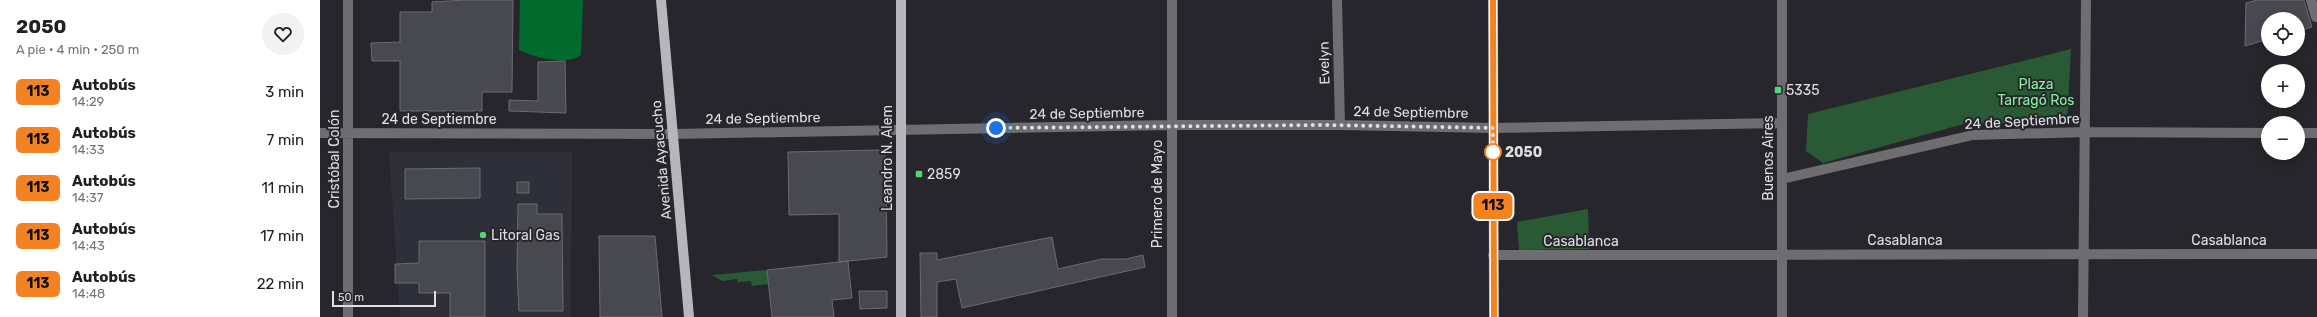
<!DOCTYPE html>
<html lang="es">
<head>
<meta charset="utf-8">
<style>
	:root { --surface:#fff; --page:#f2f2f2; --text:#202124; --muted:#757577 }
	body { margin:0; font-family:Rubik,sans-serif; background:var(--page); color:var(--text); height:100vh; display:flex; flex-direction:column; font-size:15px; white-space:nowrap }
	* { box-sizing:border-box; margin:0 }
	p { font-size:13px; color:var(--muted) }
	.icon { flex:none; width:22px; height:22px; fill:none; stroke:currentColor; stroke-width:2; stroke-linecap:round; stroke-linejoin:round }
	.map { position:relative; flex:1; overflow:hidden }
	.details { display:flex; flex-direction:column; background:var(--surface); width:320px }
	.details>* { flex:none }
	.badge { padding:0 8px; border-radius:6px; font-size:14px; line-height:26px }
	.fabs { position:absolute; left:1941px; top:12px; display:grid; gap:8px }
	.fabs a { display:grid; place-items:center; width:44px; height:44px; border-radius:50%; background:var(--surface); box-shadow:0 2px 10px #0003; font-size:20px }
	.scale { position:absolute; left:12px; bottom:10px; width:104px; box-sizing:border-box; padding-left:4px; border:2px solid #dfdfe3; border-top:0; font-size:11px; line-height:14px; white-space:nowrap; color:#dfdfe3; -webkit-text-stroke:3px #26262c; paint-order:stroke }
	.you { position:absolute; width:20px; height:20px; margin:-10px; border:3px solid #fff; border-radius:50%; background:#1a73e8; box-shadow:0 0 0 6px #1a73e833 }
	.map>.badge { position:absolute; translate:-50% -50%; box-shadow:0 0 0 2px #fff }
	.round { display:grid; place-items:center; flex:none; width:42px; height:42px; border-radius:21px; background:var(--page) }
	.headline { display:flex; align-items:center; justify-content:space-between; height:68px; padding:0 16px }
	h1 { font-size:19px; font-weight:700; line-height:30px }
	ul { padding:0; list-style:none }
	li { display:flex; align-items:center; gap:12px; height:48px; padding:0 16px }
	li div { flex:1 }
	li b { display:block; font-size:15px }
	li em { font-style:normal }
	li .badge { min-width:44px; font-weight:700; text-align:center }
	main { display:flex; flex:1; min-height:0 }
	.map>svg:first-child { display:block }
	.built { fill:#2f2f3a }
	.green { fill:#2a5a35 }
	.forest { fill:#006b2c }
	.building { fill:#48484f; stroke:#6a6b72 }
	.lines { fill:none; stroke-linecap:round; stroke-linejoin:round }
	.minor { stroke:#6e6e71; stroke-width:10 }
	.major { stroke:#b6b6bc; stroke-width:10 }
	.line-casing { stroke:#fff; stroke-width:9 }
	.line { stroke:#f58220; stroke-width:6 }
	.walk { stroke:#dfdfe3; stroke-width:4; stroke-dasharray:0 7.2 }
	.poi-dot { fill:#50d674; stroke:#26262c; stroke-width:1.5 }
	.stop-dot { fill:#fff; stroke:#f58220; stroke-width:2 }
	.labels { text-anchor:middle; stroke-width:4; stroke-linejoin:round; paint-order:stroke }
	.street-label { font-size:14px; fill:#dfdfe3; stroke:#26262c }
	.park-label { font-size:14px; fill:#84f49c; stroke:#26262c }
	.poi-label { font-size:14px; fill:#dfdfe3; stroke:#26262c; text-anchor:start }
	.stop-label { font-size:14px; font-weight:bold; fill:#dfdfe3; stroke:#26262c; text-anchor:start }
</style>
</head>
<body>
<main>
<section class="details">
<div class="headline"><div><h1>2050</h1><p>A pie · 4 min · 250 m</p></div><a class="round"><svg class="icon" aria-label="heart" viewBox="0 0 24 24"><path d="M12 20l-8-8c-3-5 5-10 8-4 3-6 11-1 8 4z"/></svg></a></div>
<ul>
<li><span class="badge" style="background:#f58220;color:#111">113</span><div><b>Autobús</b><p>14:29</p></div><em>3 min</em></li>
<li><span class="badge" style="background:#f58220;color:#111">113</span><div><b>Autobús</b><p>14:33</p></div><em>7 min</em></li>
<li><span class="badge" style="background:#f58220;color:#111">113</span><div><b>Autobús</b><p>14:37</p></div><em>11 min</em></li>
<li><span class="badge" style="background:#f58220;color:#111">113</span><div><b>Autobús</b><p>14:43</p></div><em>17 min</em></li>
<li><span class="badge" style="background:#f58220;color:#111">113</span><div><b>Autobús</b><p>14:48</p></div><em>22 min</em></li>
</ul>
</section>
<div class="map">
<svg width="1997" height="317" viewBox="0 0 1997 317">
	<rect width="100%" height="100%" fill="#26262c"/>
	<path class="built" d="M69,152H252L251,317H80Z"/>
	<path class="green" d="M1751,49L1747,125L1647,123L1503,163L1486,151L1488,114Z
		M1268,209L1269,249L1199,250L1197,222Z
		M447,270L449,284L432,286L431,281L418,282L417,279L402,281L392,275Z"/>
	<path class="forest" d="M200,0H263L261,55C244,66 217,58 199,50Z"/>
	<path class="building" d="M146,0H193L192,92H162V111H80V61H52L51,43L80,42V12H112V2Z
		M1937,0H1984L1992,27L1978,31V19H1948V39L1925,46L1926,3Z
		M245,61L246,113L189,111V100L218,101V62Z
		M559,150L566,157L567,257L519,262V214L469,215L468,152Z
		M160,168V198L85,199V169Z
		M197,182H209V193H197Z
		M198,204H217V214H242L243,311H199L197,270Z
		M279,236H335L342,317H280Z
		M732,237L738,269L782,259H806L823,255L825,267L642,308L636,279L617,282V317H601L600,253H617V260Z
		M99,241H165V317H130V293H99V283H75V264L99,263Z
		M528,261L532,298L512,300L514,317H452L447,270Z
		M539,291H567V308L540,309Z"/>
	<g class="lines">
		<path class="minor" d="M28,0V317
			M852,0V317
			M1017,0L1020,125
			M1173,0L1174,317
			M1991,0L1996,17
			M0,133L353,134L851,125H1020L1173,128L1462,123
			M1978,133H1997
			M1462,179L1653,135L1765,132L1948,133
			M1173,255L1997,254
			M1462,317V0
			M1763,317L1766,0"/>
		<path class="major" d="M341,0L369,317
			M581,317V0"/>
	</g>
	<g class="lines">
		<g class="line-casing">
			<path id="line" d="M1173,0L1174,317"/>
		</g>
		<use href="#line" class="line"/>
		<path class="walk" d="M676,128L1004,125L1173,128V154V152"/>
	</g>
	<g class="poi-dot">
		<rect x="1454" y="86" width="8" height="8" rx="2"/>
		<rect x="595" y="170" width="8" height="8" rx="2"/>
		<circle cx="163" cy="235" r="4"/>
	</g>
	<circle class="stop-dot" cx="1173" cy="152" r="8"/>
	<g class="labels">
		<g class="street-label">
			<text transform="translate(1004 63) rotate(-91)" y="5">Evelyn</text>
			<text transform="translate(1091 112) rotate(1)" y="5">24 de Septiembre</text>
			<text transform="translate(767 113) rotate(-1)" y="5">24 de Septiembre</text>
			<text transform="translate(443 118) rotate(-1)" y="5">24 de Septiembre</text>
			<text x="119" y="124">24 de Septiembre</text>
			<text transform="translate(1702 121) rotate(-3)" y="5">24 de Septiembre</text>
			<text transform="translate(567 158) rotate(-90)" y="5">Leandro N. Alem</text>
			<text transform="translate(1448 158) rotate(-90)" y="5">Buenos Aires</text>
			<text transform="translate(14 159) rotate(-90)" y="5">Cristóbal Colón</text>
			<text transform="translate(341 160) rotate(-95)" y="5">Avenida Ayacucho</text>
			<text transform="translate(837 194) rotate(-90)" y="5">Primero de Mayo</text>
			<text x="1585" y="245">Casablanca</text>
			<text x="1909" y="245">Casablanca</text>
			<text x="1261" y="246">Casablanca</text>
		</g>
		<g class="park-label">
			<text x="1716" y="89">Plaza<tspan x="1716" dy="16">Tarragó Ros</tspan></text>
		</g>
		<g class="poi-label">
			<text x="1466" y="95">5335</text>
			<text x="607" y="179">2859</text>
			<text x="171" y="240">Litoral Gas</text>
		</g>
		<g class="stop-label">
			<text x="1185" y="157">2050</text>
		</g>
	</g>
</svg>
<div class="fabs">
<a><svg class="icon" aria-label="locate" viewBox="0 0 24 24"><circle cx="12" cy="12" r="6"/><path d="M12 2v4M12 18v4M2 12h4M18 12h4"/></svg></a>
<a>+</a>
<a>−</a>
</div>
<div class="scale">50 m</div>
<div class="you" style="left:676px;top:128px"></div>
<b class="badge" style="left:1173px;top:206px;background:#f58220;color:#111">113</b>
</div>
</main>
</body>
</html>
